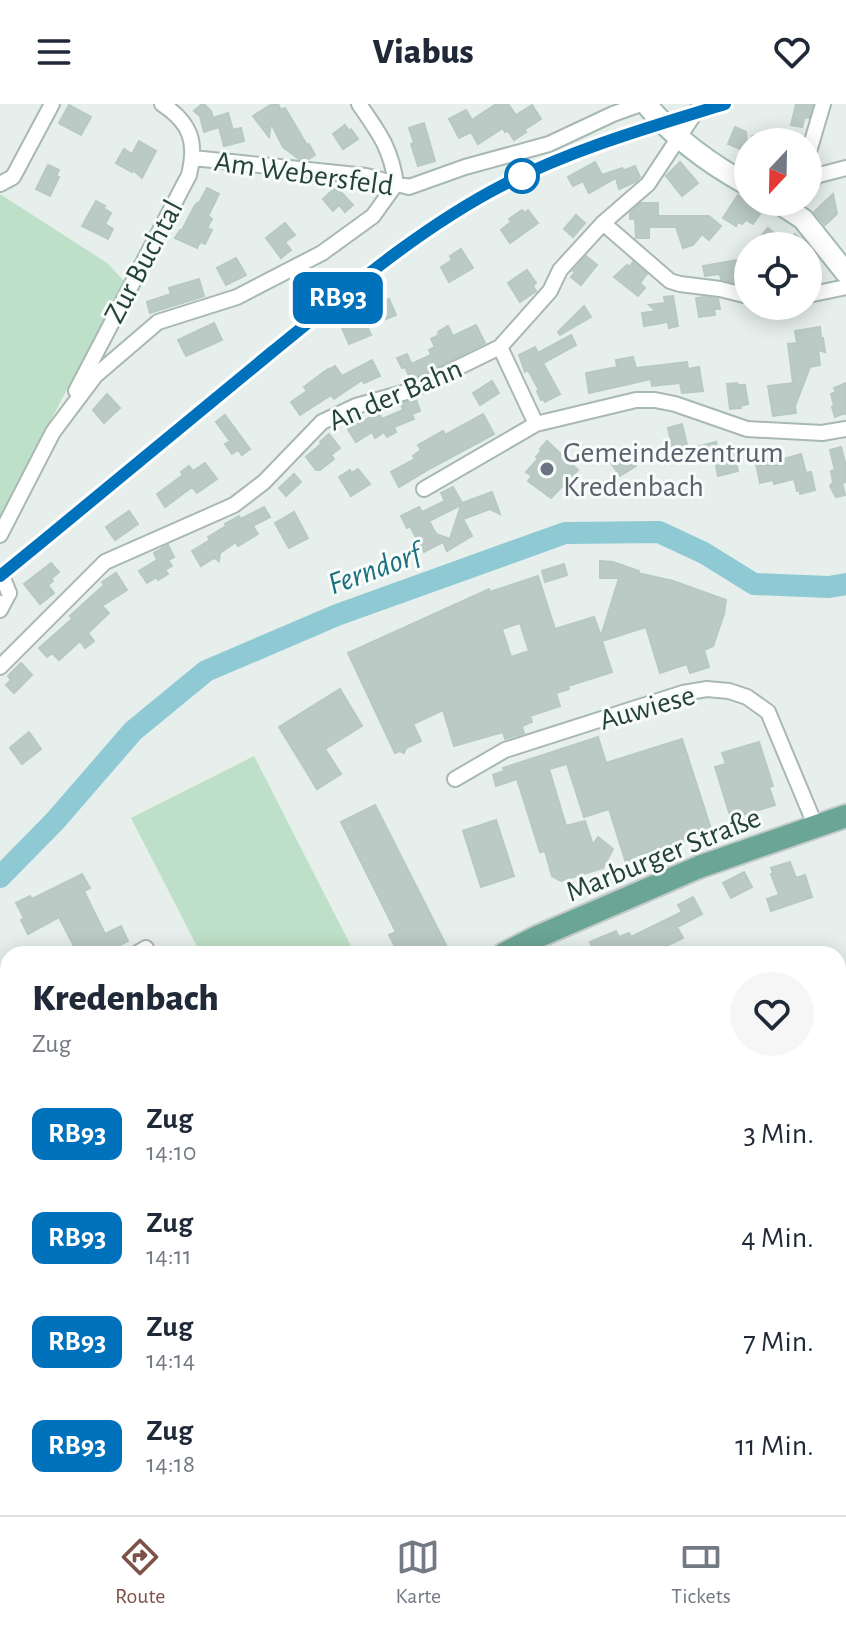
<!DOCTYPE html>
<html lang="de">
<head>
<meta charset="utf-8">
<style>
	:root { --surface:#fff; --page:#f6f6f7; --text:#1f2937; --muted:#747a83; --line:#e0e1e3; --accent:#7f5249 }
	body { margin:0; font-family:"Alegreya Sans",sans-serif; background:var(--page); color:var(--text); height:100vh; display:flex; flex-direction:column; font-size:30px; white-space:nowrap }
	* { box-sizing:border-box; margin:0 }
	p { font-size:26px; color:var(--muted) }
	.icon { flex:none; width:44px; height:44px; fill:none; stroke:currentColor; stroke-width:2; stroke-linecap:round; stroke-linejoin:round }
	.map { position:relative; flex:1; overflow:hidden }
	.side { position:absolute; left:0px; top:842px; width:846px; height:570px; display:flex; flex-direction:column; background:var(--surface); border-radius:24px 24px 0 0; box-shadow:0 4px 20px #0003 }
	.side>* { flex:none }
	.badge { padding:0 16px; border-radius:12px; font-size:28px; line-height:52px }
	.needle { width:52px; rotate:202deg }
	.tools { position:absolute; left:734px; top:24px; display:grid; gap:16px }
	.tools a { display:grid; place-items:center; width:88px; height:88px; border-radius:50%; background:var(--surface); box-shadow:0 4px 20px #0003; font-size:40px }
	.map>.badge { position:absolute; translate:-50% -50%; box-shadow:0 0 0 4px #fff }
	.round { display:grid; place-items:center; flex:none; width:84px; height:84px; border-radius:42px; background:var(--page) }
	.summary { display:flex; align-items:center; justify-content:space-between; height:136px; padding:0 32px }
	h1 { font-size:38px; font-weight:800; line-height:60px }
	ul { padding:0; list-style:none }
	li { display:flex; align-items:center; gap:24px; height:104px; padding:0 32px }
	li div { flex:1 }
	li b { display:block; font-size:30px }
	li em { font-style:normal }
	li .badge { min-width:88px; font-weight:700; text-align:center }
	header { display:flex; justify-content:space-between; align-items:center; height:104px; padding:0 32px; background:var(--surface); font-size:36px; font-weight:800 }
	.tab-bar { display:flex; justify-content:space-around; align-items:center; height:112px; border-top:2px solid var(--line); background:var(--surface); font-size:22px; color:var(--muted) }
	.tab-bar a { display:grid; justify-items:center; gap:4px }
	.tab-bar .current { color:var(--accent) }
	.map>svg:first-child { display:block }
	.green { fill:#bfe0c8 }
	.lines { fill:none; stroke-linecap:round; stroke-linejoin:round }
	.river { stroke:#8ec9d4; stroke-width:22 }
	.building { fill:#bbcac4; stroke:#b8c9c2; stroke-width:2; fill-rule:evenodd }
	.minor-casing { stroke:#a8b8b2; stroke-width:18 }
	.secondary-casing { stroke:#a4bbb3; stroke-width:24 }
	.primary-casing { stroke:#c2cac8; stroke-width:26 }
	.minor { stroke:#fff; stroke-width:14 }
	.secondary { stroke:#fff; stroke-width:20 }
	.primary { stroke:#6aa596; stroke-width:22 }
	.rail { stroke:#5f7d75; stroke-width:4; stroke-dasharray:16 8; stroke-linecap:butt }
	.minor-bridge-casing { stroke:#a8b8b2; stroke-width:18; stroke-linecap:butt }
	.minor-bridge { stroke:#fff; stroke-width:14 }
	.line-casing { stroke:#fff; stroke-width:18 }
	.line { stroke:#0072bc; stroke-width:12 }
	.stop-dot { fill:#fff; stroke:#0072bc; stroke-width:4 }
	.worship-dot { fill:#6b7280; stroke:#f7fbf9; stroke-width:3 }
	.labels { text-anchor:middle; stroke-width:6; stroke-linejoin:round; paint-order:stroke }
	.street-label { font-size:30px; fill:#24423a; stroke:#f7fbf9 }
	.worship-label { font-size:30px; fill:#5b616d; stroke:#f7fbf9; text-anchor:start }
	.water-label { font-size:32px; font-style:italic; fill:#1c6f80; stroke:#f7fbf9 }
</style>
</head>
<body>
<header><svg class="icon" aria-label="menu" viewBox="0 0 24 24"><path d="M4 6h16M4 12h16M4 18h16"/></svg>Viabus<svg class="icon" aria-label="heart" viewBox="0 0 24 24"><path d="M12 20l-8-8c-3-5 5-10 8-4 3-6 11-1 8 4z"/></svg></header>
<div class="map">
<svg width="846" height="1411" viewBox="0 0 846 1411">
	<rect width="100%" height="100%" fill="#e6efeb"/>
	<path class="green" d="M0,90L107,159L124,177L0,413Z
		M254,652L352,844L340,850H201L131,714Z
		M846,1189V1389L838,1387V1192Z"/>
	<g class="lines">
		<path class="river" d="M0,773L55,717L133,627L206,567L337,511L565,429L659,428L704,449L754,480L829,483L846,480"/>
	</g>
	<path class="building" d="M202,0H204L211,7L213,14L228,9L233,26L241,24L244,37L224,42L219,23L204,28L200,12L194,7Z
		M272,0H278L281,6L285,4L307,41L309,40L315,51L307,56L299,55L283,43L271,19L269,33L253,12Z
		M496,0H508L516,11L532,1L541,15L524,26L526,28L514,36L508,27L505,28L503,24L478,40L471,28L459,34L449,15L466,6L472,16Z
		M796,0H813L809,14L805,13L802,23L791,21Z
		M69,1L91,13L81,31L59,19Z
		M424,19L435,57L418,62L411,40L414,39L409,24Z
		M345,21L349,27L351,25L358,35L343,45L333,30Z
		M735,23L746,28L748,48L728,40Z
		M781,28L783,38H752V32Z
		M139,37L156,47L142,74L133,66L132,68L116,59L124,45L132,50Z
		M595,58L602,71L622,64L625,66L635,62L640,73L635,78L619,85L616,74L589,89L583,77L573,82L568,73Z
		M680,58L698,79L682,92L666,72Z
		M48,61L59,66L56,72L59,73L50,92L36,85Z
		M336,83L353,101L345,108L339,101L333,107L323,95Z
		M207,84L219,90L208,112L212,115L207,124L212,126L205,140L200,138L197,144L175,134L180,126H182L194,103L197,99H199Z
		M833,90L837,110L825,121L814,108Z
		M738,91L754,102L752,105L760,110L753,120L746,116L742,120L738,118L736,122L723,114Z
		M96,97L105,102L103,104L111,109L105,120L113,125L108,135L82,122Z
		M641,99H658V112H709L721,122L709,136L702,130L693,141L683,144L676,123H649V134H636L635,115H630V109Z
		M522,106L525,109L528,106L538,119L510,139L501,126L511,118L509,115Z
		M576,111L585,119L573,133L564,125Z
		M285,119L295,131L285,138L291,146L281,154L266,134Z
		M768,124L787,140L795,130L808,142H773L761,132Z
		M461,145L473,164L449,178L441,163L452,156L450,152Z
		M586,152L597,161L581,181L571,173L575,168L573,167Z
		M236,154L246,171L226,181L217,164Z
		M743,155L745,165L748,166V176L733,178L721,175L720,170L705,172L703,162Z
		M633,158L647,170L640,179L645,184L638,192L614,173L627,161L629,163Z
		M527,166L536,179L533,182L536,187L520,198L508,179Z
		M199,175L204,192L150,209L147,198L171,190L169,184Z
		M673,192L678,222L669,224L668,218L644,222L642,209L656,207L649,201L665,199L664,193Z
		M704,193L718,195L720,205H714L715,211L699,213L696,194Z
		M389,195L396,211L374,220L368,204Z
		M584,202L591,213L560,231L558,228Z
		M364,215L371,231L349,240L342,224Z
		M214,219L222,236L186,252L178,236Z
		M476,221L485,239L411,276L405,263L402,264L397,254L407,250L411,259L407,262L431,251L429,246L435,243L431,235L439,231L438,228L448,222L453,232Z
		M820,223L821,234H823L825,248L818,246L820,261L810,263L795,302L796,309L773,312L768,282L793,279L788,240L797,239L795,227Z
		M571,231L576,241L543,259L560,290L545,298L543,295L541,296L537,287L539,286L528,266L525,268L519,251L535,243L538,249Z
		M633,253L636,264L687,258L688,265L699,263L703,287L682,289L680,279L652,282L651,275L589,289L586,269L617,263L616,256Z
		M372,256L380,272L364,279L362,276L334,295L331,291L300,311L291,298L307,287L304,283L328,265V266L335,262L342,272Z
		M492,277L499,289L480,301L473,289Z
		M737,279L738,281H745L748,300L740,302L741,304L730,305L727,280Z
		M846,279V311L845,309L835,313L832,303L834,302L831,290L836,288L834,284Z
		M107,290L120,304L104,319L93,306Z
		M416,295L420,307L412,310L414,315L394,323L396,328L387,333L384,328L375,334L372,328L356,338L344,319L361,311L364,317L378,308L382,315L403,306L401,300Z
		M483,310L494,330L431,364L399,383L391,368L415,355L413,352L421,346L418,341L443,327L445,331Z
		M225,311L250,345L242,351L238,346L232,350L225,340L230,337L216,318Z
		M682,320L688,345L716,338L719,351L733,347L738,367L718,372L715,356L709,358L707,352L680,358L676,341L672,342L668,324Z
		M329,330L340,344L331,351L334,355L320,366H316L306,353L321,340L320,338Z
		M547,337L578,366L551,394L528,377L532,372L526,368L538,355L536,353L542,346L540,345Z
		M841,343L846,362V378L842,379L845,391L836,393L830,382L833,378L831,367L835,366L830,346Z
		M625,344L636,362L620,372L608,355Z
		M775,350L777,357L801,350L806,369L811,368L815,386L800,390V386L797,387L794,375L774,380L773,376L760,379L755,355Z
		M205,359L217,375L197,389L192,383L165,403L157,390L183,371L181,368L189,362L193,367Z
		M358,365L370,380L351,392L339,373L350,366L351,369Z
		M294,370L301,378L286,392L279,384Z
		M453,383L462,399L492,388L500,410L490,405L463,415L472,432L447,447L443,438L424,448L410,422L407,424L401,412L419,403L422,408L445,397L441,389ZM461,401L450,435L436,430L429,417Z
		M264,403L270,413L253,422L258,430L238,442L236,438L220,449L219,457L214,454L201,462L192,447L210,436L208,433L226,422L225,420L239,412L241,415Z
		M129,407L138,420L115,436L106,423Z
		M294,408L308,434L289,444L275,419Z
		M168,441L174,453L168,456L172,462L165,466L168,470L158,476L157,473L147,479L139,467L157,456L154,449Z
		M600,457L613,458L639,467L638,469L673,477L726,496L724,510L713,542L704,546L709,563L690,569L687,560L660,569L646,523L602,537L612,568L568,582L569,585L556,589L560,602L530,612L532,618L522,622L524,629L505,635L503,628L454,642L443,606L413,620L421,637L406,644L404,649L400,647L395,649L348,549L489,485L490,488L538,472L555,525L594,513L601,532L619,474H600ZM520,519L529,547L511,553L502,525Z
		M51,459L59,468L51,475L53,477L48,481L54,489L40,500L24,480Z
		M564,460L567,471L545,478L542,467Z
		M116,469L127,486L102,502L109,509L88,529L94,537L85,544L80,537L59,556L52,549L47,553L39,544L72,515L70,512L104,481L102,478Z
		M21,559L32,571L14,589L6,581L11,576L8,572Z
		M340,585L362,622L325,645L341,670L317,685L279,623Z
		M29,628L41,645L22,660L10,644Z
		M598,633L606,659L682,635L712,728L635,752L637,758L627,762L609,705L584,713L567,660L549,665L566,722L585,717L593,741L598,733L613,745L603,764L561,777L552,772L545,747L540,748L517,675L496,682L493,671L504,667L503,664Z
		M759,638L773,682L769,683L775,701L742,711L743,715L732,718L715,663L726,660L722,649Z
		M375,701L446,841L428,850H399L389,831L396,828L341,718Z
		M496,716L514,772L481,783L463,727Z
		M790,758L796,774L805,771L812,793L771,807L767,795L779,791L771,770L773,769L771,764Z
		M744,768L752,783L731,794L723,779Z
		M82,770L90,784L84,787L105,830L121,822L128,837L102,850H78L59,813L28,830L21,816L24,814L16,799L30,792L32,795Z
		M693,793L702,810L677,823L683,834L650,850H595L590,838L616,827L619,833L629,829L631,833L682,808L678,801Z"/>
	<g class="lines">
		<g class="minor-casing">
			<path id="minor" d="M808,51L823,0
				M193,54L366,72L409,83L465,63L549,40L613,10L641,0
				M808,78L819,71L846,64
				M0,80L13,73L52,0
				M603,119L670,177L680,180L720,185L748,192
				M808,191L846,183
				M500,243L536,320
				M76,287L189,71C197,38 191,19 162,0
				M424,385L536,320L636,296H655L675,300L747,325L822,329L846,325
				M0,431L53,328L95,272L158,218L237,193L322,149L373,112L396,80C391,44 379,29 359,0
				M0,506L9,489
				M0,563L105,458L234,401L264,378L322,318L356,302L410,287L500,243L550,187L560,166L603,119L648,80L701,0
				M455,675L505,646L683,589L707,585L729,587L747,593L768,608L816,723
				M136,850L146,844
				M0,924L8,920
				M838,989L846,986
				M0,1009L8,1025
				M838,1108L846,1105
				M816,1404L832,1411
				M0,1406L6,1396
				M601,1411L604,1404"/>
		</g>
		<g class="secondary-casing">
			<path id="secondary" d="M646,0C674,34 710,60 748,81
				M777,98L803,115L846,169"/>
		</g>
		<g class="primary-casing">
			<path id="primary" d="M504,850L537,833L699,763L846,712
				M0,1110L8,1106"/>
		</g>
		<use href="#minor" class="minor"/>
		<use href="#secondary" class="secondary"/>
		<use href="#primary" class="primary"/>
		<path class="rail" d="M0,472C89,399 178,325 268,252C343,191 416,126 503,81C573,45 650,24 725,0"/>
		<g class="minor-bridge-casing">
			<path id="minor-bridge" d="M0,467L9,489"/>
		</g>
		<use href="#minor-bridge" class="minor-bridge"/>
	</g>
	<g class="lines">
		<g class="line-casing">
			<path id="line" d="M0,472C91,398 181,323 272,248C346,188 418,125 503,81C573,45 650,23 725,0"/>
		</g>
		<use href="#line" class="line"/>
	</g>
	<circle class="stop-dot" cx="522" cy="72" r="16"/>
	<circle class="worship-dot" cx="547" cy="365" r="8"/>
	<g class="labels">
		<g class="street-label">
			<text transform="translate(304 69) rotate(8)" y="10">Am Webersfeld</text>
			<text transform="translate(143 157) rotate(-62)" y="10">Zur Buchtal</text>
			<text transform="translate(395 290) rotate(-23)" y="10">An der Bahn</text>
			<text transform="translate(647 603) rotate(-16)" y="10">Auwiese</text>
			<text transform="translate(663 750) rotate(-22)" y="10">Marburger Straße</text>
		</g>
		<g class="worship-label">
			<text x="563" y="358">Gemeindezentrum<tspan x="563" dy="34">Kredenbach</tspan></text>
		</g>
		<g class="water-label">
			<text transform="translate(374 464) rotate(-20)" y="11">Ferndorf</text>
		</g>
	</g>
</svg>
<div class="tools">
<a><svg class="needle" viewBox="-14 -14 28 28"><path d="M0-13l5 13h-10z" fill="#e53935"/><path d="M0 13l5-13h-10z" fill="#747a83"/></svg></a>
<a><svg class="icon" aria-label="locate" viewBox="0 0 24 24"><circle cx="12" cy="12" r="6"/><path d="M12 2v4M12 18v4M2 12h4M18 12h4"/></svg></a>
</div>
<b class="badge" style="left:338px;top:194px;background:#0072bc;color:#fff">RB93</b>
<section class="side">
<div class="summary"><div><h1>Kredenbach</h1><p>Zug</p></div><a class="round"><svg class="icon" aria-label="heart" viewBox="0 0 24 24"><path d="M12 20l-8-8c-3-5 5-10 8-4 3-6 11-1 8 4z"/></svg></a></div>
<ul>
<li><span class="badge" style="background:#0072bc;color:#fff">RB93</span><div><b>Zug</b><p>14:10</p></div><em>3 Min.</em></li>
<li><span class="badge" style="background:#0072bc;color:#fff">RB93</span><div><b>Zug</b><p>14:11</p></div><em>4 Min.</em></li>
<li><span class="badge" style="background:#0072bc;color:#fff">RB93</span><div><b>Zug</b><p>14:14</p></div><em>7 Min.</em></li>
<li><span class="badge" style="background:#0072bc;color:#fff">RB93</span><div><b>Zug</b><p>14:18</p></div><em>11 Min.</em></li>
</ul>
</section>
</div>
<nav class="tab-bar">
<a class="current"><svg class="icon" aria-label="directions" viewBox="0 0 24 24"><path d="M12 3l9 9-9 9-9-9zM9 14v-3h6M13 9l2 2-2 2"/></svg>Route</a>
<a><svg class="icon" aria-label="map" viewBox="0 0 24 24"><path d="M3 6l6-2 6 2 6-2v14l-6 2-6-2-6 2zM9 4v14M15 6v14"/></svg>Karte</a>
<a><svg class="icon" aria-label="tickets" viewBox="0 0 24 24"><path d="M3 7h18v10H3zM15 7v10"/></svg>Tickets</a>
</nav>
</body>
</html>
